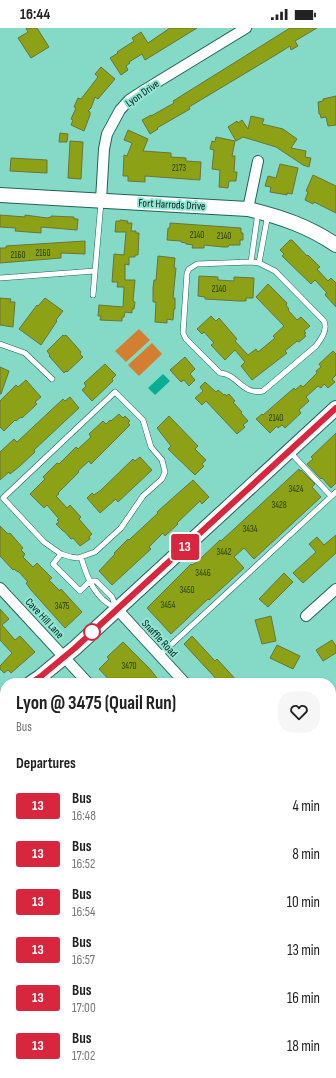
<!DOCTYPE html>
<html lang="en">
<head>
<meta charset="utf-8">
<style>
	:root { --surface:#fff; --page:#f6f6f6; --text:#222; --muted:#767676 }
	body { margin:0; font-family:"Sofia Sans Condensed",sans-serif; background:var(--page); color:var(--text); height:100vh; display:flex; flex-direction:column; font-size:15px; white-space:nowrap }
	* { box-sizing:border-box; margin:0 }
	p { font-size:13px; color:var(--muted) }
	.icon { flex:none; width:22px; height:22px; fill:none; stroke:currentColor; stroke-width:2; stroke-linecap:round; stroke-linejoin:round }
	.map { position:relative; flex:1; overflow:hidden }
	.drawer { position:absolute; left:0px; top:650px; width:336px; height:400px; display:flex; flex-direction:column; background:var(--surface); border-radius:16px 16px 0 0; box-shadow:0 1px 3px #0004 }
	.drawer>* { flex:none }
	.badge { padding:0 8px; border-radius:3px; font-size:14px; line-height:26px }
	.map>.badge { position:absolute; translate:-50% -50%; box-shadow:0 0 0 2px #fff }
	h2 { padding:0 16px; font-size:15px; line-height:36px }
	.round { display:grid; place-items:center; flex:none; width:42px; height:42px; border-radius:16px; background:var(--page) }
	.headline { display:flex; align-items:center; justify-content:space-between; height:68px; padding:0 16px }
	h1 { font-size:19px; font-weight:700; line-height:30px }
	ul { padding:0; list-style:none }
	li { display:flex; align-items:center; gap:12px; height:48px; padding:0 16px }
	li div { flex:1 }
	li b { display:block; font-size:15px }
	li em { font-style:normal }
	li .badge { min-width:44px; font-weight:700; text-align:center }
	.status { display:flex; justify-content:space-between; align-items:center; height:28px; padding:0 20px; background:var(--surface); direction:ltr }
	.status svg { height:11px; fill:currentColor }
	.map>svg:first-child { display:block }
	.green { fill:#d37e31 }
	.water { fill:#09ac95 }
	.building { fill:#8ca115; stroke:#697538 }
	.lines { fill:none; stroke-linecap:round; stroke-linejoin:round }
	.lane-casing { stroke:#216256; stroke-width:6 }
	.street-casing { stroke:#216256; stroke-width:12 }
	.secondary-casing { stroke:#216256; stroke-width:16 }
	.lane { stroke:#fff; stroke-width:5 }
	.street { stroke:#fff; stroke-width:10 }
	.secondary { stroke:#fff; stroke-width:14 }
	.line-casing { stroke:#fff; stroke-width:9 }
	.line { stroke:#d7263d; stroke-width:6 }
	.stop-dot { fill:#fff; stroke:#d7263d; stroke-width:2 }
	.labels { text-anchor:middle; stroke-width:4; stroke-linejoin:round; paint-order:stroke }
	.number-label { font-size:9px; fill:#243d16 }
	.street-label { font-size:11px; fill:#021c17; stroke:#92e6d4 }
</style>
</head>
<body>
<div class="status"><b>16:44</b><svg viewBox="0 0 49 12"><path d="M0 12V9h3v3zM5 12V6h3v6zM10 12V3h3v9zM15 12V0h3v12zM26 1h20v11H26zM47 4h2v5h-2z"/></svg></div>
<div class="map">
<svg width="336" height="1050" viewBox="0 0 336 1050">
	<rect width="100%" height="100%" fill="#85d9c7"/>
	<path class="green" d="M139,301L150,312L126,334L115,323Z
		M152,315L162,326L139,348L128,337Z"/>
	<path class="water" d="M163,346L170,353L155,367L148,360Z"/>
	<path class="building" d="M26,0H37L49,19L31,30L18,10L28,4Z
		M170,0H197L145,32L142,26L129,34L130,35L126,38L128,42L121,47L110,30L118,25L117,24L134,13L132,10L141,4L148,15Z
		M290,0H317L295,13L298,18L291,22L290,18L274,28L189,79L190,81L157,100L158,101L150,106L142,92L151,87V88L174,75L173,73Z
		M101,39L115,51L98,71L95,69L91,80L88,83L90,84V87L84,103L71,97L73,92L71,91L76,80L74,79L78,70L81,71L98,49L95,46Z
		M336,68V97L328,98L326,89L321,90L320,86H319L318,74L323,73V71Z
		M251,88L264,91L262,96L283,101L297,111L291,120L306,123L305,129L311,130L309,139L303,137L276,119L243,109L236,113L228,99L237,93L238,95L242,92L248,101Z
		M128,102L148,111L143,123L171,125V129L186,130V133L201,134L200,152L145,148V154L128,153V148H123L124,127L127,128L132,115L124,112Z
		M60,105L68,106L67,114H59Z
		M216,109L235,113L232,128H235L234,144H237L236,153H229L228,160L219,159L220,142L212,141L214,122L210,121L212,113L215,114Z
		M70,113L83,114L81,151L68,150Z
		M11,130L47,132V145L10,143Z
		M280,136L298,140L292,166L287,165V167L270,164L271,159L265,158L268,148L276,150Z
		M313,147L336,158V185L314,174L313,176L305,172L308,164L306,163Z
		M0,187L25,189V187L47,190L51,189V188L74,189V191H78L77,202L41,199V205L15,203L16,200L0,199Z
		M120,192L128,193L127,195H132L131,203H136V205H139L138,227H135V229H129V237L125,236V252H135L133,273L135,274L134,281H132V285L125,284L124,289H122V293L100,292L101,288H98L99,277L123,279L124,259H117L118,254H112L114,226L124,227L126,204H115L116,193H120Z
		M170,195L241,200V205H243V212H240V217H229L228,219H223L204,217V220H192L193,217L186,216V215L181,214V213L167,212L168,200H170Z
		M290,212H292L307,228L308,227L320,239L317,241L328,253L331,250L336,255V279L326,268L325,266L327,265L315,252L311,256L282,228L284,226L280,222Z
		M85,213V226L61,225V230L0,235V220H6V218Z
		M158,228L175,230L174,240H176L173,270H175V281H174L173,292L167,291V295L155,294L156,274H153V260L154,252H156Z
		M199,248L218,249V252L234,253V249L254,250L253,270H246V273H239L205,271V269L198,268Z
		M268,256L287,275L286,277L289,281L288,282L297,292L301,289L310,298L304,303L306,305L304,306L306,308L299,314L297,313L285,323L287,325L252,352L241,338L245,334L235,322L225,332L211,317L214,315L204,304L202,306L197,301L211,288L216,293L219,290L237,311L235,313L248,327L256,321L258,324L275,310L273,308L284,298L256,269Z
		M0,270L11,271L10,274H15L13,299L0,297Z
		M45,270L63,283L56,292L57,293L41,317L19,301L37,277L38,278Z
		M63,307L64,308L66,307L75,317L81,324L80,326L83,329L67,344L66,343L64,345L49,328L50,327L47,323Z
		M333,323L336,326V347L332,351L335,354L328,360L324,356L321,360L318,358L306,369L309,373L299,382L301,385L285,400L282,397L278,400L277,398L270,405L256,391L262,386L263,387L294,360L295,362L301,357L303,359L317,345L316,343L321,339L319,336Z
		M185,329L195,341L190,346L195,352L189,358L184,352L181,354L170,342Z
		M105,336L116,347L112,351L113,353L92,373L82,362L86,358L84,355Z
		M0,339L9,343L1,366H0Z
		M26,352L41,369L35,374L37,376L22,390L21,389L16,393L15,392L4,403L0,399V373L16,357L18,359Z
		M205,354L216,364L218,362L224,367L225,366L226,368L229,366L235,373L233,374L242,384L241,385L248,393L243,397L245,399L237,406L206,373L202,377L195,370L203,363L200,359Z
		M70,369L79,380L34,422L35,424L20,438L10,446L9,444L0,452V424L14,411L17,414L63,371L65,373Z
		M119,386L123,390L125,388L130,393L128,395L130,397L91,436L89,433L78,443L79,444L58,465L59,466L56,468L67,480L70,477L81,489L79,491L92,506L89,509L90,511L80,518L73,510L71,511L64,503H63L56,496L59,494L57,492L59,491L47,477L44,480L30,466L45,451L43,449L57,435L59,436L76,419L78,421L91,409L89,406L103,393L106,396L110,392L111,393Z
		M169,388L198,418L195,421L206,432L202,436L204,438L195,447L168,421L171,418L157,400Z
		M336,405V455L331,460L322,450L321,451L307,436L313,431L311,429Z
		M140,429L152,442L118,474L116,471L100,485L87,470L92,465L94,467L101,462L133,431L135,433Z
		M299,441L300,443L301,442L315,456L312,459L321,469L254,531L244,520L234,529L244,540L209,572L208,571L171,606L147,580L191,536L192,537L197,534L220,512L221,513Z
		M193,452L209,469L202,476L200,473L177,495L178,496L165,508L163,505L149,519L151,521L112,557L99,543L115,526L114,525L128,511L129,512L158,485L157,484Z
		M0,498L8,506L10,505L23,520L21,522L25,526L23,529L33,539L37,535L52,550L49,552L60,563L61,561L82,584L65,600L31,562L26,555L28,554L18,543V544L14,541L13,542L0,528Z
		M336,507V525L303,555L293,545L316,524L309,516L317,509L324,517Z
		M284,545L293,554L268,579L259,571Z
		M0,581L9,591L2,597L15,612L20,608L35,624L11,645L8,642L4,645L0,641V638L12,625L0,612Z
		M271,588L276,613L262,616L255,592Z
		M192,608L215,633L217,631L239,655H220L184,616Z
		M332,612L336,618V625L323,633L316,622Z
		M123,614L150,641L157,650L152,655H112L99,641L109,631L107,629Z
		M277,617L300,628L293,641L270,630Z"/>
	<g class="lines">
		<g class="lane-casing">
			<path id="lane" d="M251,234L259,235L275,243L324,293C328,302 321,311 316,318L263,363C241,367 238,346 220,345L186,311L183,305L187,245L189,241L197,236Z
				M251,234L258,184
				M259,235L268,186
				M0,250L95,243
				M93,267L101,174
				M0,316L25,325L52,351
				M115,364L143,392L151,419L162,432L165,444L162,451L143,468L121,500L95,524L78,530L71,529L61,526L44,514L3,470Z
				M290,424L331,468
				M61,526L53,536L80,563L90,553H96L112,569L117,581
				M81,529C87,550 95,571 116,580
				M160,627L336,464"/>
		</g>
		<g class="street-casing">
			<path id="street" d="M101,172L104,121L107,106L120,82L129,72L146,61L246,0
				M248,181L258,133
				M0,560L88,655
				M117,581L185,655
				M306,588L336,561
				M331,814L336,819
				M0,883L5,878
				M0,918L5,923
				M331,919L336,924
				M209,1050L214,1045"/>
		</g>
		<g class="secondary-casing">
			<path id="secondary" d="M0,167L248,181C281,189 308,198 336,217
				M31,655L40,649L75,620L336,380
				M0,671L5,669"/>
		</g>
		<use href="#lane" class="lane"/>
		<use href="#street" class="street"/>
		<use href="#secondary" class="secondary"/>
	</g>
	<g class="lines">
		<g class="line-casing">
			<path id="line" d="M31,655L40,649L75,620L336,380"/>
		</g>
		<use href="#line" class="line"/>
	</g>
	<circle class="stop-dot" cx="92" cy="604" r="8"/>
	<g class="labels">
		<g class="number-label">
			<text x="179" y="143">2173</text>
			<text x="197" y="210">2140</text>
			<text x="224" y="211">2140</text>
			<text x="43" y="228">2160</text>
			<text x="18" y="230">2160</text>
			<text x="219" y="264">2140</text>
			<text x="276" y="393">2140</text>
			<text x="296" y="464">3424</text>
			<text x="279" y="480">3428</text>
			<text x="250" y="504">3434</text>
			<text x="224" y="527">3442</text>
			<text x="203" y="548">3446</text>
			<text x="187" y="565">3450</text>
			<text x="168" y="580">3454</text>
			<text x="62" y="581">3475</text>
			<text x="129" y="641">3470</text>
		</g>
		<g class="street-label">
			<text transform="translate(142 65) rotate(-35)" y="4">Lyon Drive</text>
			<text transform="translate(172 176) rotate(3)" y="4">Fort Harrods Drive</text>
			<text transform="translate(45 590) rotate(47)" y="4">Cave Hill Lane</text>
			<text transform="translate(160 610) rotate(47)" y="4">Snaffle Road</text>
		</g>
	</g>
</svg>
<b class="badge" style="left:185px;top:519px;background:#d7263d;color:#fff">13</b>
<section class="drawer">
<div class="headline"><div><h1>Lyon @ 3475 (Quail Run)</h1><p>Bus</p></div><a class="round"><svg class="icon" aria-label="heart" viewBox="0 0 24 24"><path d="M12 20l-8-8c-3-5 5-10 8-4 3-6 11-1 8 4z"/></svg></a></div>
<h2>Departures</h2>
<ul>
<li><span class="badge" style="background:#d7263d;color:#fff">13</span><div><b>Bus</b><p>16:48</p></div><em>4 min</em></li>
<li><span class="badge" style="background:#d7263d;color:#fff">13</span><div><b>Bus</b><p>16:52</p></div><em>8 min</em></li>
<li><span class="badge" style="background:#d7263d;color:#fff">13</span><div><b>Bus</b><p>16:54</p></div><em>10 min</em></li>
<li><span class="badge" style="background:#d7263d;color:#fff">13</span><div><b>Bus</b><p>16:57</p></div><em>13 min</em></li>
<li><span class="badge" style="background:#d7263d;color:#fff">13</span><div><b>Bus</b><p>17:00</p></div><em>16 min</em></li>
<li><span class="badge" style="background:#d7263d;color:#fff">13</span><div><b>Bus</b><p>17:02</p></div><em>18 min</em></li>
</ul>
</section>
</div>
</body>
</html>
